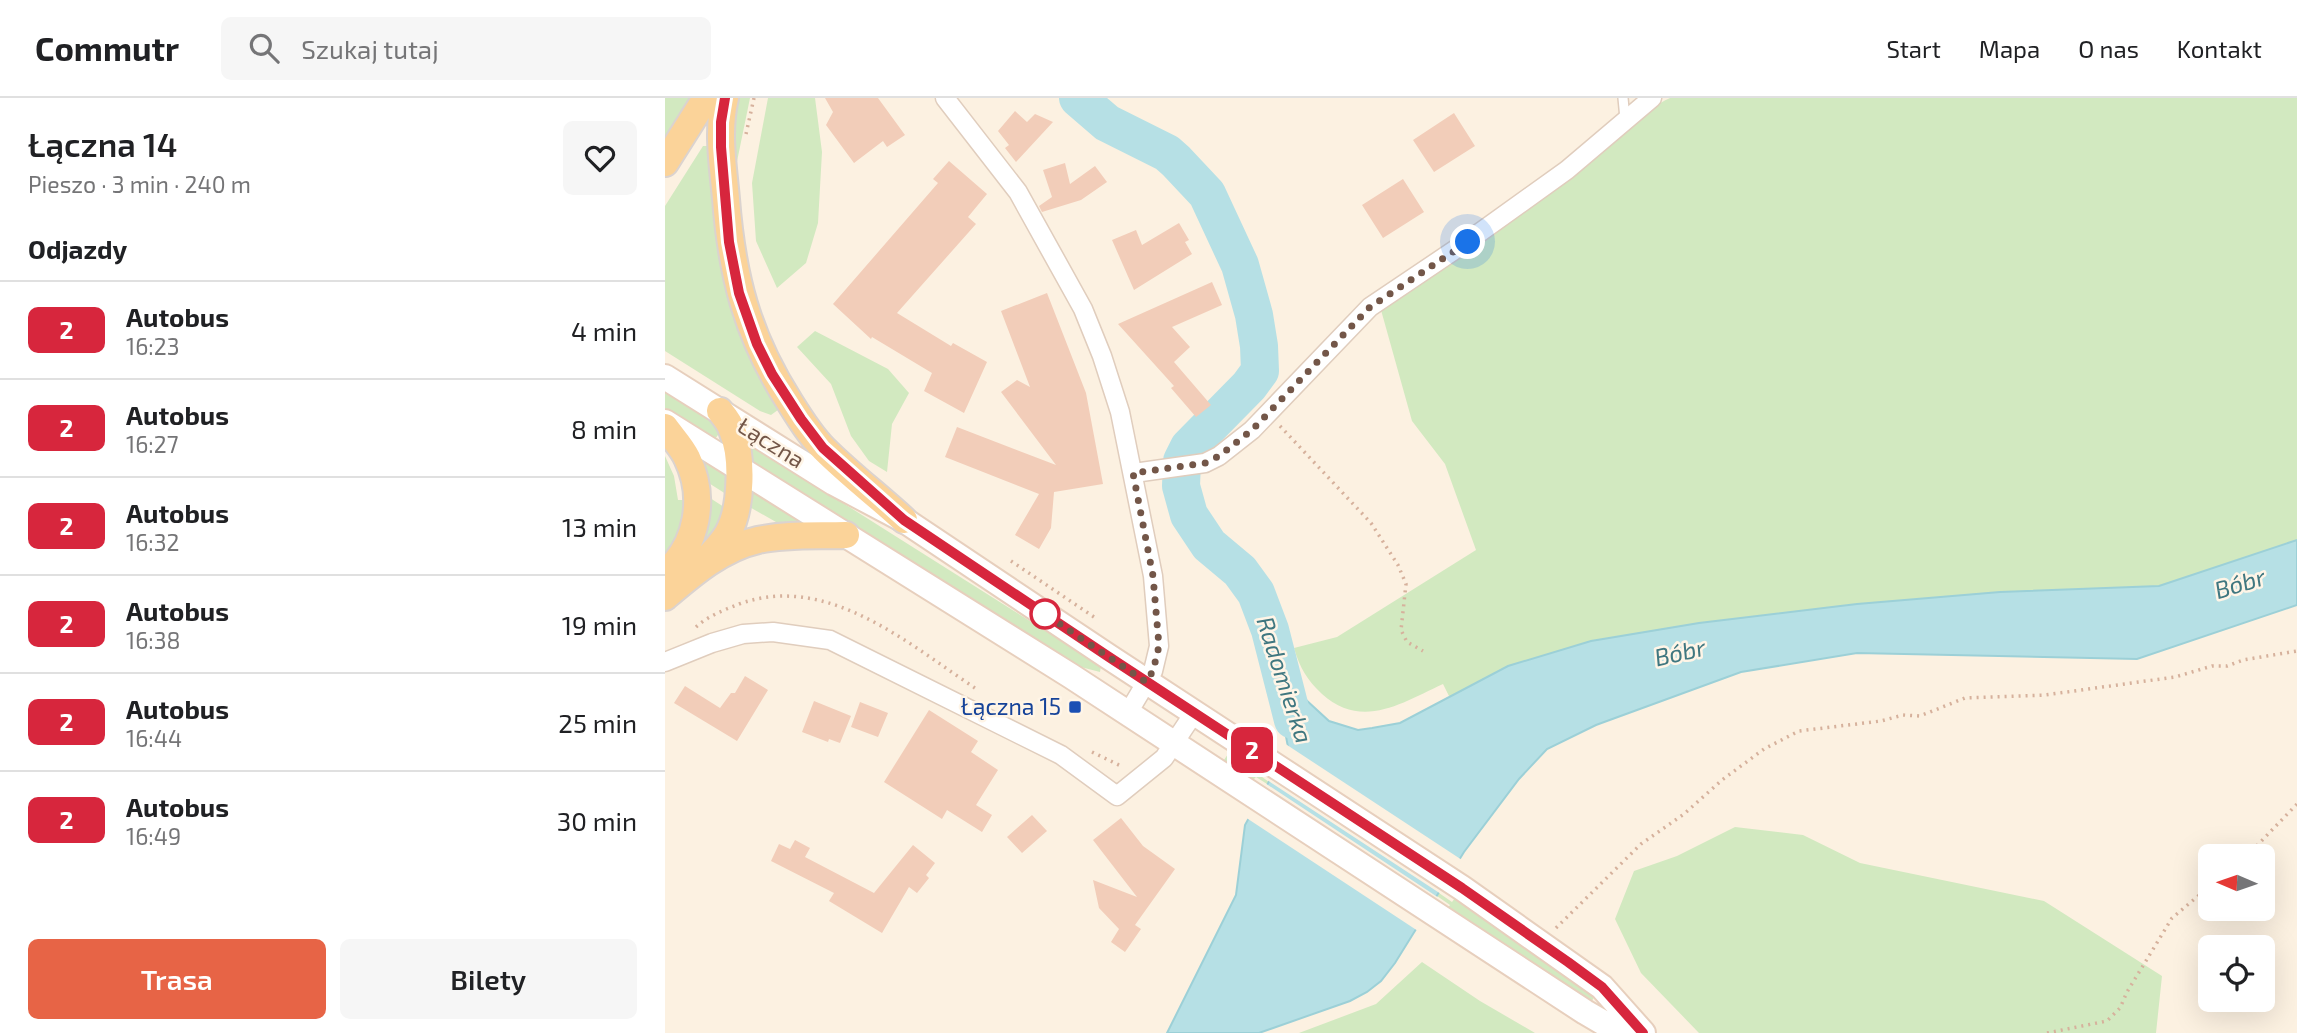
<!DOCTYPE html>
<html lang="pl">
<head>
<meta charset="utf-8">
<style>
	:root { --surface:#fff; --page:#f6f6f6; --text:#202124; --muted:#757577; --line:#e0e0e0; --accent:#e76446 }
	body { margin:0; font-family:"Exo 2",sans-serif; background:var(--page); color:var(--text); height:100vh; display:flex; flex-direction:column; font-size:26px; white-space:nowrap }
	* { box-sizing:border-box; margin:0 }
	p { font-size:23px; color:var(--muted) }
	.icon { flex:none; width:38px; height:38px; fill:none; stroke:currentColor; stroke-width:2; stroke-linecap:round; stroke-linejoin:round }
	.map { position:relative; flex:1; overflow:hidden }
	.details { display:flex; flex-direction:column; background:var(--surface); width:665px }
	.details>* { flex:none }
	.badge { padding:0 14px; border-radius:10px; font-size:24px; line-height:46px }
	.needle { width:46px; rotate:272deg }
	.tools { position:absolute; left:1533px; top:746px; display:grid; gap:14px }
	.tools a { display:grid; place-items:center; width:77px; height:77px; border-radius:10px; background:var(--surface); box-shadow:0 7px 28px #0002; font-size:35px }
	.you { position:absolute; width:35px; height:35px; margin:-18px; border:5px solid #fff; border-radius:50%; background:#1a73e8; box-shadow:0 0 0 10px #1a73e833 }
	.map>.badge { position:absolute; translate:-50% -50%; box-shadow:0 0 0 4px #fff }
	h2 { padding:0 28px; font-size:26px; line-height:63px }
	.round { display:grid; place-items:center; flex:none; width:74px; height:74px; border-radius:10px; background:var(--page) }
	.headline { display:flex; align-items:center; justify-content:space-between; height:119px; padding:0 28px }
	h1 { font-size:33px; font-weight:600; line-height:52px }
	.action { display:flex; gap:14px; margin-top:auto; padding:14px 28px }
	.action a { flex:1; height:80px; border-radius:10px; background:var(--accent); color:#fff; font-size:28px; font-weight:600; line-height:80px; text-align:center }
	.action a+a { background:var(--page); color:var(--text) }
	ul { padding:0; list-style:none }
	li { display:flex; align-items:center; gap:21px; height:98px; padding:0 28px; border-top:2px solid var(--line) }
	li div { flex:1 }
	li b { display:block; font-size:26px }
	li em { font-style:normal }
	li .badge { min-width:77px; font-weight:700; text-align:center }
	header { display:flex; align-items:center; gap:42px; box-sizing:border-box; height:98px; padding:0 35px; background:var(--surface); border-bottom:2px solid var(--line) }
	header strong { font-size:33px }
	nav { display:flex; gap:38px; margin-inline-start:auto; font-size:24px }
	.search { width:490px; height:63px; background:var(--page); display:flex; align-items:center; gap:18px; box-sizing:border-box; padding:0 24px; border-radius:10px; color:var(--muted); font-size:26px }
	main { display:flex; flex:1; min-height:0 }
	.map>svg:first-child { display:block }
	.green { fill:#d2e9c0 }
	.water { fill:#b6e0e5; stroke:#9cd0d7; stroke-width:2 }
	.pier { fill:#fcf1e1 }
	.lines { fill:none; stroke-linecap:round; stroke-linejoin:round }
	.river { stroke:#b6e0e5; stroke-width:38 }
	.building { fill:#f2cdb9 }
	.lane-casing { stroke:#e0cdbd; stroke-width:12 }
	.street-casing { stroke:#e0cdbd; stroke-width:21 }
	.secondary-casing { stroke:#e7cfbd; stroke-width:28 }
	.primary-casing { stroke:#dbd3cf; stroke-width:30 }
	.path { stroke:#d6b19c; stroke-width:3.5; stroke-dasharray:2 5; stroke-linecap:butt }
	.lane { stroke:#fff; stroke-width:9 }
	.street { stroke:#fff; stroke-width:18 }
	.secondary { stroke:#fff; stroke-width:24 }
	.primary { stroke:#fbd399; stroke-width:26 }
	.line-casing { stroke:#fff; stroke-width:16 }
	.line { stroke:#d7263d; stroke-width:10 }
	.walk { stroke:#735648; stroke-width:7; stroke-dasharray:0 12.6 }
	.stop-dot { fill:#fff; stroke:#d7263d; stroke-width:3.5 }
	.transit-dot { fill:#1a4fb4; stroke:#fff5e7; stroke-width:2.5 }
	.labels { text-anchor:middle; stroke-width:5; stroke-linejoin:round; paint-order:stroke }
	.street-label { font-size:23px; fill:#735648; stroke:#fff5e7 }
	.transit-label { font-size:23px; fill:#164399; stroke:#fff5e7; text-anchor:end }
	.water-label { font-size:24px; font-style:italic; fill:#3f7780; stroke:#fff5e7 }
</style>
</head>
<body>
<header>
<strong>Commutr</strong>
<div class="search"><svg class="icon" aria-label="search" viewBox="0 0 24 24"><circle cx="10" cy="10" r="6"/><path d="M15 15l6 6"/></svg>Szukaj tutaj</div>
<nav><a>Start</a><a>Mapa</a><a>O nas</a><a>Kontakt</a></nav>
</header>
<main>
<section class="details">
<div class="headline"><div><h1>Łączna 14</h1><p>Pieszo · 3 min · 240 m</p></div><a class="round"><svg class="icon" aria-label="heart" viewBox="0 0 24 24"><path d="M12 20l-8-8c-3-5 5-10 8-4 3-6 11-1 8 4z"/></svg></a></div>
<h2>Odjazdy</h2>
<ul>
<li><span class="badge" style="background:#d7263d;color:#fff">2</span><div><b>Autobus</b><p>16:23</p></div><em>4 min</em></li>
<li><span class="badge" style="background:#d7263d;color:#fff">2</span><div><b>Autobus</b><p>16:27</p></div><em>8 min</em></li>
<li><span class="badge" style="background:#d7263d;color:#fff">2</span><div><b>Autobus</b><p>16:32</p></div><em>13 min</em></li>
<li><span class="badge" style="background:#d7263d;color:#fff">2</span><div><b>Autobus</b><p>16:38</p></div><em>19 min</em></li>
<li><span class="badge" style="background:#d7263d;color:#fff">2</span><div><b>Autobus</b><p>16:44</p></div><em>25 min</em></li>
<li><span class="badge" style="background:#d7263d;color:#fff">2</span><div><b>Autobus</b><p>16:49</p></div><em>30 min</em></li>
</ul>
<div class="action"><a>Trasa</a><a>Bilety</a></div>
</section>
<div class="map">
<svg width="1632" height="935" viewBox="0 0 1632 935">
	<rect width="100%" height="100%" fill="#fcf1e1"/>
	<path class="green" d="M0,0H27L0,45Z
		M68,0H85L68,83Z
		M103,0H150L157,54L153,125L141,165L112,190L91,143L87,85Z
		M1005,0H1632V442L1494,488L1335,494L1192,506L843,568L785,600L778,586C737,605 697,632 657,596C642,582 635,570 629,550L672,539L811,452L780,366L747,323L716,212C788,163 862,115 930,61C954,41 977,13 1005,0Z
		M38,48H44L117,309L106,317L95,313L0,253V108Z
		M150,233L223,271L244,295L227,326L222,374L204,363L186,338L166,286L132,249Z
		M0,292L46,322L56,333L50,341L0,310Z
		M83,345L436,568L435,574L412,568L84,363Z
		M0,358L9,378L13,402H22L21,420L0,465Z
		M38,361L59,374L64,398L39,382Z
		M88,392L139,424L112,429L111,424L81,407L83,395Z
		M42,398L62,411L53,436L0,485Z
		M565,653L595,672L593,676L604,684L602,686L591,679L588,682L559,662Z
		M1070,729L1138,737L1195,765L1379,803L1497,878L1491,935H1034L976,875L950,821L969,773L1012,758Z
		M774,795L787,804L790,800L929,899L927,903L783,810L785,807L772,798Z
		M757,864L815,903L870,935H634L711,906Z"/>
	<path class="water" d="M1632,442V507L1472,561L1192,555L1076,574L931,627L882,651L854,681L799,754L730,865L716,883L702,894L685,903L594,935H502L571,797L580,727L623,649L609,575L620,571L627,589L664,623L693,632L707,630L735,625L843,568L926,543L1034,525L1192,506L1335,494L1494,488Z"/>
	<path class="pier" d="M619,645L797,762L776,796L602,682L613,662L619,649Z
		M600,685L774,800L753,833L580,719Z"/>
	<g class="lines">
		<path class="river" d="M413,0L442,25L502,55L511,63L542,96L575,167L589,217L594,248L595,273L584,288L524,349L517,363L516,388L524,417L544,447L575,473L591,495L605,532L628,622"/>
	</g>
	<path class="building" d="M160,0H213L240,37L222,49L218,43L189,65L161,27L168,14Z
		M350,13L362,24L370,16L388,24L351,64L340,50L344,47L333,33Z
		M789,15L810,48L769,74L748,42Z
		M284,63L322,96L303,119L311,126L232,215L286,248L288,245L322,264L299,315L259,293L267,275L207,239L206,241L168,206L273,85L268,81Z
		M400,65L405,86L430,68L442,84L416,102L377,114L374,108L387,99L378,72Z
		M738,81L759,114L718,140L697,107Z
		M514,125L524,142L520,144L527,156L469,192L447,142L471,132L477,147Z
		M547,184L557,207L507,229L525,249L509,264L546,307L531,319L506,290L509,288L453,226Z
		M382,195L421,295L438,386L389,394L386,430L374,451L350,437L374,396L280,359L292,329L391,367L336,294L352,282L365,289L336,213Z
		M80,578L103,592L72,643L9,605L20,588L55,610L66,595H70Z
		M149,603L186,618L175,645L164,641L163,644L137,634Z
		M195,604L223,615L213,639L186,629Z
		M264,612L313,643L306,654L333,672L311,707L327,717L317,734L282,712L277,721L219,684Z
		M367,717L382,733L357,755L342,739Z
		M456,720L478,748L510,771L470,827L476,831L460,854L446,844L454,831L434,810L428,782L472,799L428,742Z
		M130,742L145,750L140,759L209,795L248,747L270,765L261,777L264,780L252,795L244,789L217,835L164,803L169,795L106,763L114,746L125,751Z"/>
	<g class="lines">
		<g class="lane-casing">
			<path id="lane" d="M958,0L960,21"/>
		</g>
		<g class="street-casing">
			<path id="street" d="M280,0L353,94L418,211L437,258L455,314L488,478L494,548L488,573L463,615
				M469,375L540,365L554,358L587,332L705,209L803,143L902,72L987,0
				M0,564L47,545L78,536L108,534L165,542L396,657L452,698L499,660L529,615"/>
		</g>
		<g class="secondary-casing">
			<path id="secondary" d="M0,279L169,385L239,422L444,559L797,790L937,889L978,935
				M0,324L406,578L920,914L956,935"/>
		</g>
		<g class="primary-casing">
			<path id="primary" d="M60,0C52,33 58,68 61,101C67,178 82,237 124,303C134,319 145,337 159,351C184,376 213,398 239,422
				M0,65L41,0
				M0,329C7,339 17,349 22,360C41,399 33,447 0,475
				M42,461C49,453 58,444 63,435C77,410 78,358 67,332C65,325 60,319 55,313
				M0,499C27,476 57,450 93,442C121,436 153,438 181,437"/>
		</g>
		<path class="path" d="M81,36L89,0
			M615,328L706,425L733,467L741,486L736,532L742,544L758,553
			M346,463L429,519
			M31,529C43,518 59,512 74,506C163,474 243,546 313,592
			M427,654L458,669
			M1582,758L1632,706
			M891,830L976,746L1019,716L1057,682L1099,651L1134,633L1216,623L1238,617L1255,618L1300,600L1380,597L1510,579L1547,568H1562L1578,562L1632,553
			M1382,935L1442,923L1455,910L1462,894L1507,820L1545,788"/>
		<use href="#lane" class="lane"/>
		<use href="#street" class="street"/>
		<use href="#secondary" class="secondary"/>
		<use href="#primary" class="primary"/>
	</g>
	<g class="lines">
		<g class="line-casing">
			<path id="line" d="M60,0L56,24V49L64,144L74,195L92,246L107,276L136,321L158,350L239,422L444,559L797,790L903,864L937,889L978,935"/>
		</g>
		<use href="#line" class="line"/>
		<path class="walk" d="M380,516L377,514L481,584L488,573L494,548L488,478L468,375L540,365L554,358L587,332L705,209L803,144"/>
	</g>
	<circle class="stop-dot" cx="380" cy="516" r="14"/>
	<rect class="transit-dot" x="403" y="602" width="14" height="14" rx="3.5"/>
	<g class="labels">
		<g class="street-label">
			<text transform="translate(106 345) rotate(32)" y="8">Łączna</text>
		</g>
		<g class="transit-label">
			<text x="396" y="617">Łączna 15</text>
		</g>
		<g class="water-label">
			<text transform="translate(1575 486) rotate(-17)" y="8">Bóbr</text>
			<text transform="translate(1015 555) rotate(-13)" y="8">Bóbr</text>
			<text transform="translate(619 582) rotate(72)" y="8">Radomierka</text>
		</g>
	</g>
</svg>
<div class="tools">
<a><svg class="needle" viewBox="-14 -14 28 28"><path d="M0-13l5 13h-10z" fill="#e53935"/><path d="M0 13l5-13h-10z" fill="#757577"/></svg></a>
<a><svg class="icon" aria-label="locate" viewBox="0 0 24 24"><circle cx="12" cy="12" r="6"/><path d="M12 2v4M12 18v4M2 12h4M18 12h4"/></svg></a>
</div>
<div class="you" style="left:803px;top:144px"></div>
<b class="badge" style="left:587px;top:652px;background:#d7263d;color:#fff">2</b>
</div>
</main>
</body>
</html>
